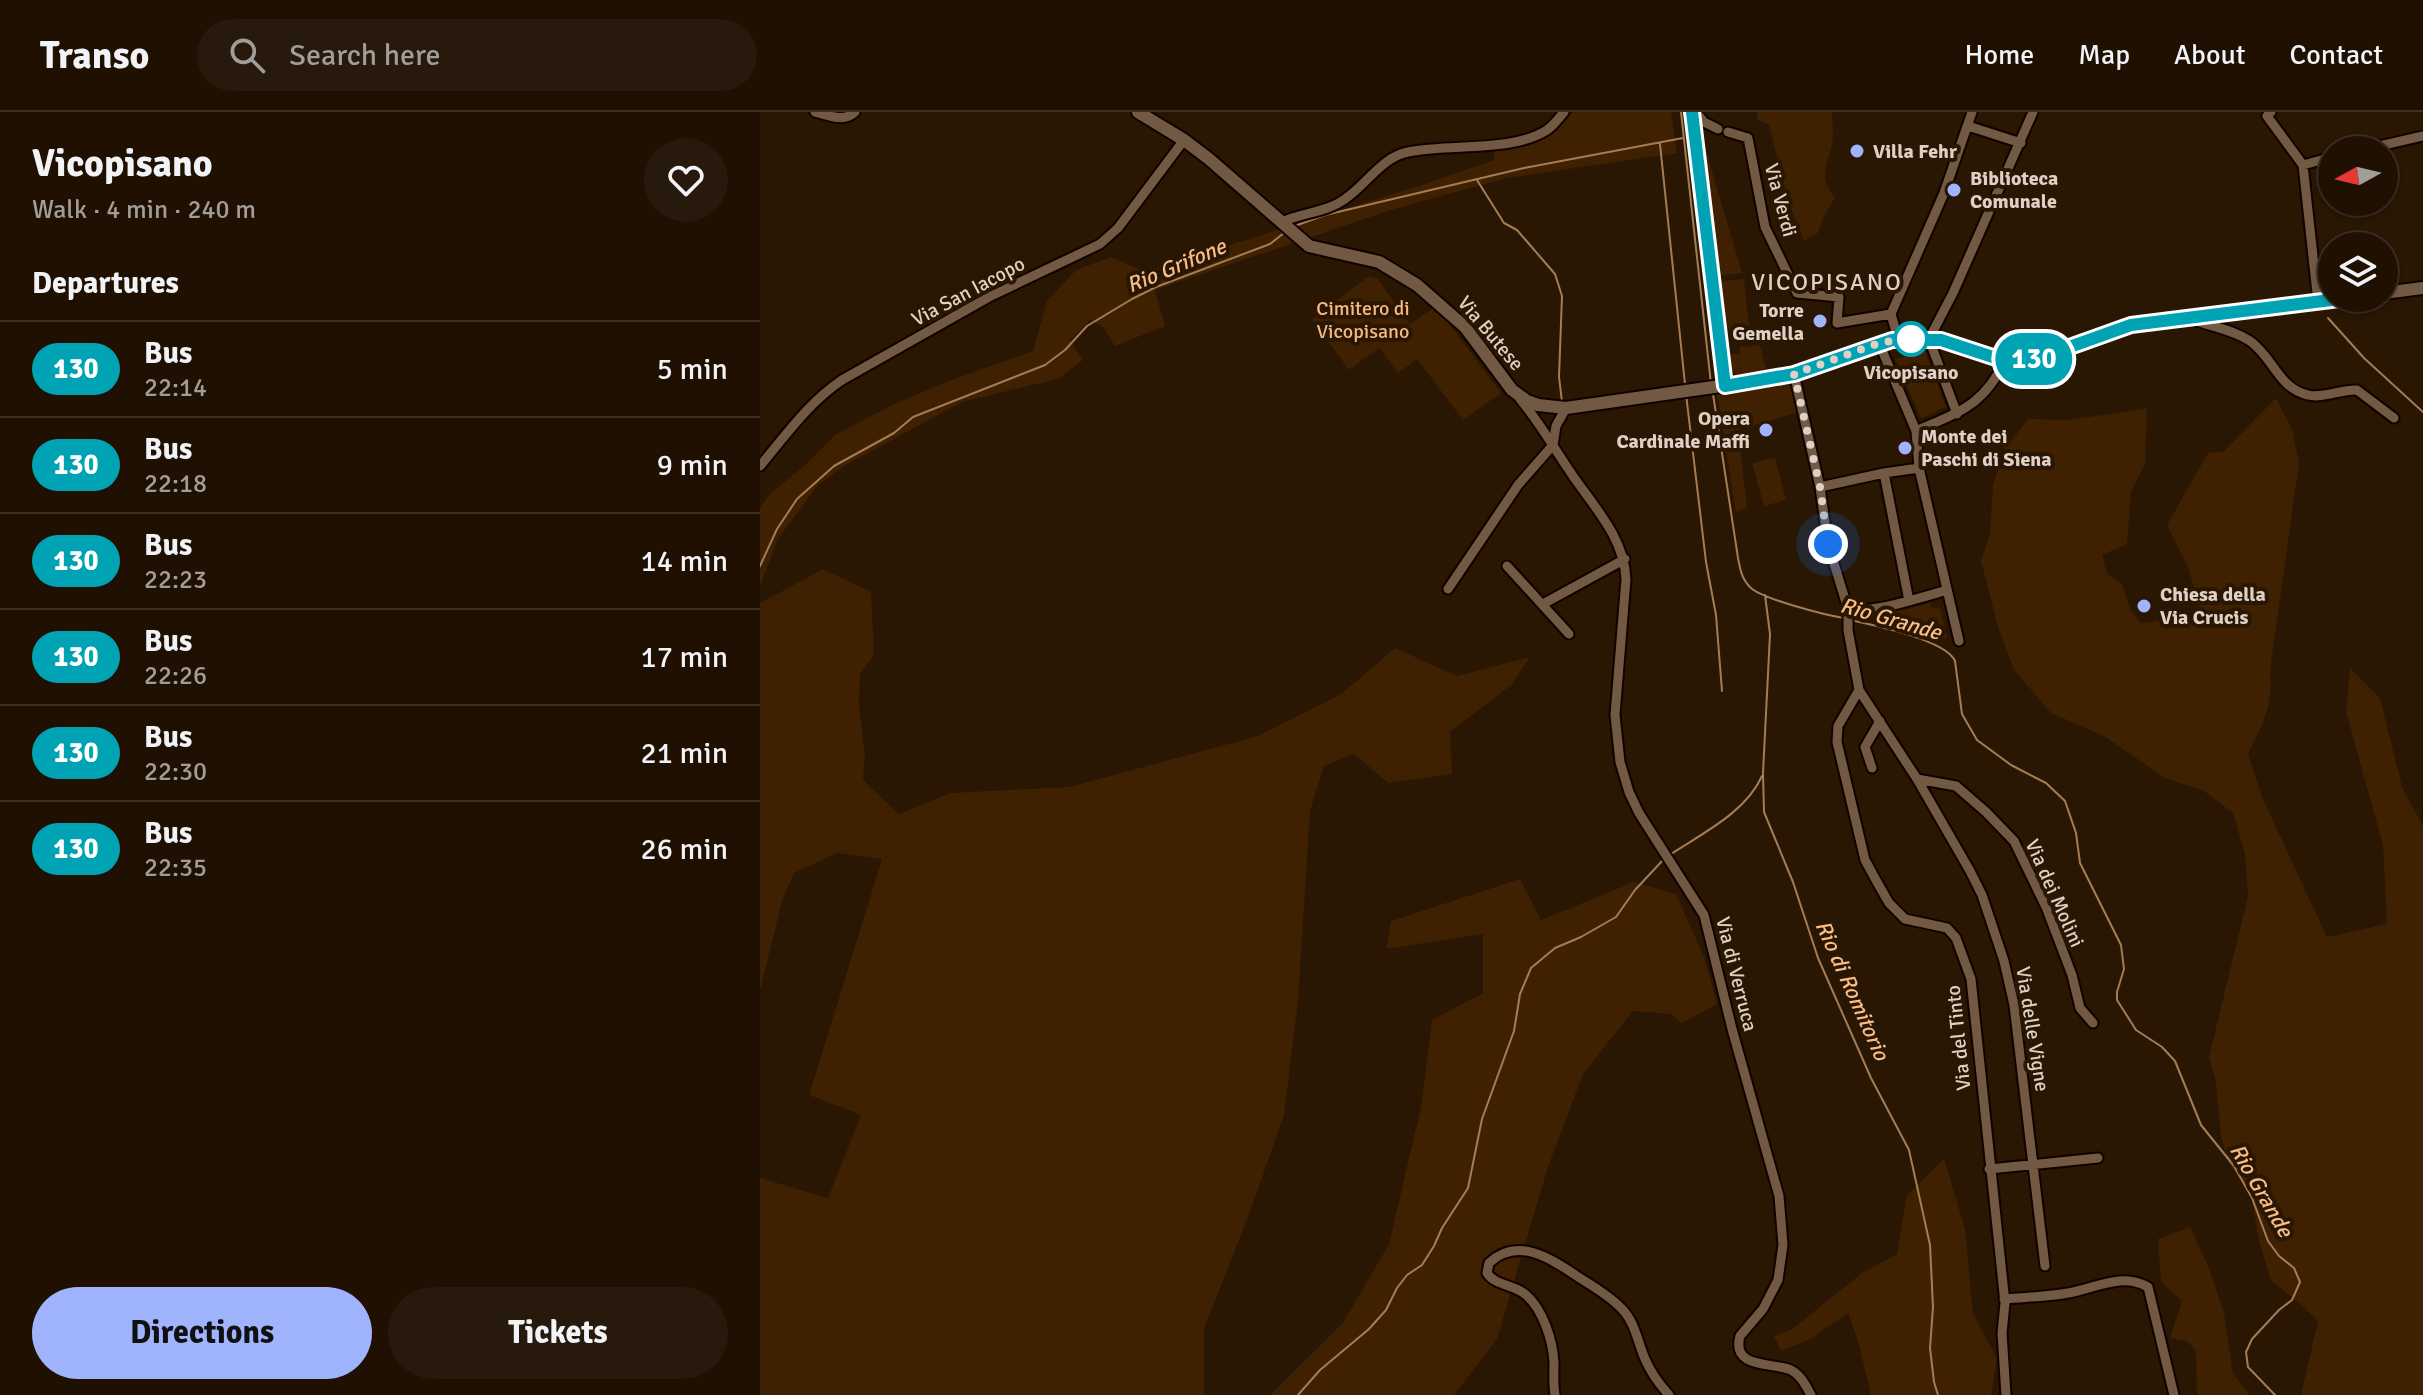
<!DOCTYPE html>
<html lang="en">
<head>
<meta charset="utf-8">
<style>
	:root { --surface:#1f1002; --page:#27190c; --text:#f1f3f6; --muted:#a19d99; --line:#3c3024; --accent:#a0b3fd }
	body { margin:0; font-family:Signika,sans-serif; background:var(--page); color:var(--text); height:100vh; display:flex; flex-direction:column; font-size:30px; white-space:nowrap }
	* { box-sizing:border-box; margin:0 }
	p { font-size:26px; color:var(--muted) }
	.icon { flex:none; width:44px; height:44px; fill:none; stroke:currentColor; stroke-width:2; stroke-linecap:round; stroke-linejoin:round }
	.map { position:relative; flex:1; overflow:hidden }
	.side { display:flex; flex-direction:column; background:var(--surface); width:760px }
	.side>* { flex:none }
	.badge { padding:0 16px; border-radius:26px; font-size:28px; line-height:52px }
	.needle { width:52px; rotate:262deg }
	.buttons { position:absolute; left:1558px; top:24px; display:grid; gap:16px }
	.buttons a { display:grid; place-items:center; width:80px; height:80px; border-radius:50%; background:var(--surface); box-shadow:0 2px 6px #0004,0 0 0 2px var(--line); font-size:40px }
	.you { position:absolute; width:40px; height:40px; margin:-20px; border:6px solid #fff; border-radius:50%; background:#1a73e8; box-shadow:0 0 0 12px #1a73e833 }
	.map>.badge { position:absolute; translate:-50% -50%; box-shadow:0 0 0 4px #fff }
	h2 { padding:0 32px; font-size:30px; line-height:72px }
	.round { display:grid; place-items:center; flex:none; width:84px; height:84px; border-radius:42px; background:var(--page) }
	.headline { display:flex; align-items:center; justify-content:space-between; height:136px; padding:0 32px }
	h1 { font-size:38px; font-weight:700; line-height:60px }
	.action { display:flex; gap:16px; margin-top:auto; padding:16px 32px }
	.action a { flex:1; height:92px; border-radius:48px; background:var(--accent); color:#111; font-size:32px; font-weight:700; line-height:92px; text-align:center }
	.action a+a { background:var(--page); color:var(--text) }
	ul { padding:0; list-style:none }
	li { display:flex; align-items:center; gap:24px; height:96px; padding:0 32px; border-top:2px solid var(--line) }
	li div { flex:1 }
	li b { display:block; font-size:30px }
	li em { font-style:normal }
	li .badge { min-width:88px; font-weight:700; text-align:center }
	header { display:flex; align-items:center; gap:48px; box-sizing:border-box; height:112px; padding:0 40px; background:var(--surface); border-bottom:2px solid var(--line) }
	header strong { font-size:38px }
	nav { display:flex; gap:44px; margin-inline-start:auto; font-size:28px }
	.search { width:560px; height:72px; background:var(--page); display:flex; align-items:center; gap:20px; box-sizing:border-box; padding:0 28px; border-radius:44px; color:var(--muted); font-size:30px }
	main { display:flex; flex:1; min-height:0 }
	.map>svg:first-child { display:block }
	.green { fill:#3f2000 }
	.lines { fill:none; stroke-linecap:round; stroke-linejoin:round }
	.stream { stroke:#a47d56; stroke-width:2 }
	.minor-casing { stroke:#110200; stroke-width:13 }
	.tertiary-casing { stroke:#110200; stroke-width:16 }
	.minor { stroke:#715944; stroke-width:9 }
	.tertiary { stroke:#715944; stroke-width:12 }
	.line-casing { stroke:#fff; stroke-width:18 }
	.line { stroke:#00a3b4; stroke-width:12 }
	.walk { stroke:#ded0c4; stroke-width:8; stroke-dasharray:0 14.4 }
	.poi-dot { fill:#a0b3fd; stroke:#291603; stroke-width:3 }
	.stop-dot { fill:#fff; stroke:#00a3b4; stroke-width:4 }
	.labels { text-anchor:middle; stroke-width:8; stroke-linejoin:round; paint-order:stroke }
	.poi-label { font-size:20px; font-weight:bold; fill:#ded0c4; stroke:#291603; text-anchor:start }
	.street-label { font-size:20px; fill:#ded0c4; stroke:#291603 }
	.park-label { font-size:20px; fill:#f6b984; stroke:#291603 }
	.stop-label { font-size:20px; font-weight:bold; fill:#ded0c4; stroke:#291603 }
	.water-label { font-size:22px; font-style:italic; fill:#f8bc86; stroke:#291603 }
	.quarter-label { font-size:24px; letter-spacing:2px; fill:#ded0c4; stroke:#291603 }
</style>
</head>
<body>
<header>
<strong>Transo</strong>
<div class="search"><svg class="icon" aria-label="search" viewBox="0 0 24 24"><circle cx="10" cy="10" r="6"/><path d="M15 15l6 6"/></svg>Search here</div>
<nav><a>Home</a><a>Map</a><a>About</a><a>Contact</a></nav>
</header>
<main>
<section class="side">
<div class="headline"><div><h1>Vicopisano</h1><p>Walk · 4 min · 240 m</p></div><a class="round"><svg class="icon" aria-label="heart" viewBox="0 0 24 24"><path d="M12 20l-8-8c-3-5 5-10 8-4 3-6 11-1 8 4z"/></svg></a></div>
<h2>Departures</h2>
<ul>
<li><span class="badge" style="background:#00a3b4;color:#fff">130</span><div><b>Bus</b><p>22:14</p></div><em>5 min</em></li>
<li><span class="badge" style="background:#00a3b4;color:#fff">130</span><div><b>Bus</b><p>22:18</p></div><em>9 min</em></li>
<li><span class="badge" style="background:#00a3b4;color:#fff">130</span><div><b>Bus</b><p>22:23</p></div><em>14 min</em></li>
<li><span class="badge" style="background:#00a3b4;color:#fff">130</span><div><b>Bus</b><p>22:26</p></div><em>17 min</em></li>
<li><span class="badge" style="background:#00a3b4;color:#fff">130</span><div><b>Bus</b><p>22:30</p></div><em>21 min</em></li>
<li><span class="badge" style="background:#00a3b4;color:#fff">130</span><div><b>Bus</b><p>22:35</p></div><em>26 min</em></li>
</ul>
<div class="action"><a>Directions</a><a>Tickets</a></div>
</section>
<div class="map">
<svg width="1663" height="1283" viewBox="0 0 1663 1283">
	<rect width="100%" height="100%" fill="#291603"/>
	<path class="green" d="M813,0H911L917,41L747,66L631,98L395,178L405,214L355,234L343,215L330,208L310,228L323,248L298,267L202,290L84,354L58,373L18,427L0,474V395L10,382L45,353L75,323L130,294L191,268L273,239L287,189L316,158L351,145L376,156L389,158L662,73L734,48V37C771,35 789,28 813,0Z
		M997,0H1072C1072,10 1074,22 1072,32C1067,57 1058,63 1075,86L1063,106L1058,121L1044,129L1029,92L1009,13L997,7Z
		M945,35L982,161L958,164L942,36Z
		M609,164L617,166L650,212L676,194L741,281L703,308L657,247L638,261L619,236L589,258L552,207Z
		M984,167L989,214L966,217L961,169Z
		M1000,233L1007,260C992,264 980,268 968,256L965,243L980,241V235Z
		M1165,239L1186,295L1161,306L1135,247Z
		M1022,272H1030L1038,300L978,318L987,395L976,401L957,281Z
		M1516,286L1532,317L1539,351L1510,559C1513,594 1503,612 1488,642L1502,685L1567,825L1627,812L1623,733L1586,600L1590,556L1620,586L1642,675L1663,714V1283H1541L1558,1209L1537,1189L1511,1169L1499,1129L1492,1086L1468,1049L1461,1024L1456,971L1449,945L1488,784L1485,742L1473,701L1444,679L1405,666L1344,624L1291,601L1254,558L1238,515L1221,449L1230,422L1233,373L1245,337L1268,307L1309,308L1387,296L1385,352L1371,380L1367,432L1342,443L1347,462L1362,472L1371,499L1381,511L1442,502L1428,456L1407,413L1448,341L1464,339Z
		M1015,345L1026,388L1004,394L992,351Z
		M63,457L111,480L114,543L100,562L99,593L105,645L103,668L139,702L190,681L309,675L498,624L580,583L635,536L697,564L770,545L751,573L690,620L692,662L628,671L594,642L564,654L550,699L538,890L524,1003L491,1097L444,1217V1283H0V1066L68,1086L101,1003L49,983L122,747L77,741L34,761L22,789L0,879V491Z
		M1170,491L1172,497L1180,495L1187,524L1186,528C1162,510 1134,509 1106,502L1145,498Z
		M760,767L781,808L874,770L916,782L944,845L957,892L922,911L910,902L873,899L823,962L788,1055L737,1227L694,1283H510L583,1211L629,1132L661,995L672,908L723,881V822L626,837L631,809Z
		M1184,1047L1205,1117L1213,1202L1237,1246L1231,1283H1111L1098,1229L1088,1201L1051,1227L1021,1239L1014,1224L1031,1218L1102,1161L1137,1142L1147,1083Z
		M1430,1115L1449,1156L1464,1201L1473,1262L1490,1283H1437L1436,1239L1427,1229L1410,1226L1422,1189L1401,1170L1398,1127Z"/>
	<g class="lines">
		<path class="stream" d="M921,0L951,272
			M900,32L925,272
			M717,68L744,111L757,118L795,162L802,184L799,265L802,290
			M532,115L565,103L764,56L923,26
			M1568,206L1604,246L1663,300
			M926,282L946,450L956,503L962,579
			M953,282L978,446C980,457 982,468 991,476C1003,487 1065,503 1084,506
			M0,454L17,417L37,387L74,354L134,321L153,305L285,253L305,238L327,214L372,187L396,175L510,132L524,121
			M1005,483L1010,522L1003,661L1004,700L1033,770L1058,846L1111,966L1149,1038L1170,1133L1173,1195L1170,1236L1174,1270L1178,1283
			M1090,508C1114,513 1186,528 1195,549L1202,602L1217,628L1251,653L1286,671L1305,689L1316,721L1320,751L1361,833L1364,857L1357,880V888L1376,918L1402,935L1415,949L1441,1013L1474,1054L1492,1086L1508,1129L1519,1144L1534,1156L1540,1170L1532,1188L1519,1198L1492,1227L1486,1240L1488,1255L1515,1283
			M911,742C943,721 986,700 1002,664
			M538,1283L560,1258L609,1217L626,1198L637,1176L647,1163L662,1153L674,1134L682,1116L708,1076L722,1007L754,919L760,882L771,856L795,836L821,825L856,805L875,778L903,748"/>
		<g class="minor-casing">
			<path id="minor" d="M55,0C68,3 84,11 95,0
				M1511,0L1507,4L1543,53L1558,190
				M939,4L944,10L958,17
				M1208,14L1261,31
				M968,20L988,26L1005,115L1037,181L1079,185L1077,211L1131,202
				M1602,38L1663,24
				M1543,53L1572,45
				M522,110C543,100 566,101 585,87C607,72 622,45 648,40C691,31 751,41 787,18C794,13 799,6 804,0
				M1131,202L1184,81L1212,0
				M1131,202L1138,227
				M1432,207C1451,215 1472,217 1490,229C1513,245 1519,277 1548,283C1563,287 1581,277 1597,278L1634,306
				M1119,231L1156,319L1159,356L1199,529
				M1034,262L1060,375L1068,432L1088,497V518L1099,578L1157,667L1210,759L1222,783L1244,849L1254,893L1285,1154
				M760,287C780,311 795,338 813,364C835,396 864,426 866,467L855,603L860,650L869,680L879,701L944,803L972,917L1019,1084L1023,1133L1018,1168L1003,1197L980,1224C971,1257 1012,1250 1031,1258C1041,1263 1046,1274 1051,1283
				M1197,302L1169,227L1193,181L1273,0
				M1156,319C1199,300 1223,294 1245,249
				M793,333L796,314L806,296
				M0,354C26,323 48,291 82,268L229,185L340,132L358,116L424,28
				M1124,361L1149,489
				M1060,375L1124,361L1159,356
				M747,454L809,522
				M688,477L758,373L793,333
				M783,492L865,447
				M1088,497C1111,502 1163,485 1187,478
				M1099,578L1078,614L1077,630L1105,748L1117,770L1129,791L1145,807L1187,816L1196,826L1211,867L1245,1191L1242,1221L1246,1283
				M1112,656L1105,635L1120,609
				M1157,667L1196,674L1226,700L1254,729L1286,795L1312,863L1320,896L1333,911
				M1229,1057L1338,1046
				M1244,1187C1265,1185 1287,1185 1308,1181C1336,1176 1362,1160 1388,1175L1414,1283
				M795,1283C793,1272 794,1262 794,1251C793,1229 783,1197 765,1182C754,1173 734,1173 727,1161L729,1151C760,1122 795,1150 823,1168C836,1176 852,1186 862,1197C875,1210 878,1231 885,1247C891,1261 899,1272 909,1283"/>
		</g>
		<g class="tertiary-casing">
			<path id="tertiary" d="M378,0L424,28L449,47L549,134L619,150L657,173L705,215L752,278L767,289L778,293L806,296L1017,266L1047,258L1082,244L1132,228L1162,226L1181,228L1245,249L1257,250L1276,247L1371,213L1587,186
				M932,0L965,274
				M1624,181L1663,176"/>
		</g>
		<use href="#minor" class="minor"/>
		<use href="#tertiary" class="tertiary"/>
	</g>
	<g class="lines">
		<g class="line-casing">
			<path id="line" d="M932,0L965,274L1034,262L1132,228H1181L1245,249L1257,250L1276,247L1371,213L1587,186"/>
		</g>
		<use href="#line" class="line"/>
		<path class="walk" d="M1068,432L1060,375L1034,262L1119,231L1153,226L1151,227"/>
	</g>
	<g class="poi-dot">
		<circle cx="1097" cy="39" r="8"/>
		<circle cx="1194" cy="78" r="8"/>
		<circle cx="1060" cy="209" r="8"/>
		<circle cx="1006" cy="318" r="8"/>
		<circle cx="1145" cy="336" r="8"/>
		<circle cx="1384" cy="494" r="8"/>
	</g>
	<circle class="stop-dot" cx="1151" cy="227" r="16"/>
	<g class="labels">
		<g class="poi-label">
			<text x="1113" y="46">Villa Fehr</text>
			<text x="1210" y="73">Biblioteca<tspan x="1210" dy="23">Comunale</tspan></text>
			<text x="1044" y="205" text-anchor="end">Torre<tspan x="1044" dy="23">Gemella</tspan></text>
			<text x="990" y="313" text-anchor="end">Opera<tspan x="990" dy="23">Cardinale Maffi</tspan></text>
			<text x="1161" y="331">Monte dei<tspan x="1161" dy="23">Paschi di Siena</tspan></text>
			<text x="1400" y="489">Chiesa della<tspan x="1400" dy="23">Via Crucis</tspan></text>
		</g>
		<g class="street-label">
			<text transform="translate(1021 88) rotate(75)" y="7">Via Verdi</text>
			<text transform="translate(208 179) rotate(-28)" y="7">Via San Iacopo</text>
			<text transform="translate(731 221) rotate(50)" y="7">Via Butese</text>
			<text transform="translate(1295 781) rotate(66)" y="7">Via dei Molini</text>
			<text transform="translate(977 862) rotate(76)" y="7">Via di Verruca</text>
			<text transform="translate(1273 917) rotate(81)" y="7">Via delle Vigne</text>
			<text transform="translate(1198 926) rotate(-96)" y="7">Via del Tinto</text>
		</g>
		<g class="park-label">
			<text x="603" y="203">Cimitero di<tspan x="603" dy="23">Vicopisano</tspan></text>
		</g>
		<g class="stop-label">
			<text x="1151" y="267">Vicopisano</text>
		</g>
		<g class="water-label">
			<text transform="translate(416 153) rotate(-23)" y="8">Rio Grifone</text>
			<text transform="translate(1131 506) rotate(16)" y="8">Rio Grande</text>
			<text transform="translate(1093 878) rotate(66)" y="8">Rio di Romitorio</text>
			<text transform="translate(1502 1078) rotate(60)" y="8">Rio Grande</text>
		</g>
		<g class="quarter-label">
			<text x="1067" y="178">VICOPISANO</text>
		</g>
	</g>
</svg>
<div class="buttons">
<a><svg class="needle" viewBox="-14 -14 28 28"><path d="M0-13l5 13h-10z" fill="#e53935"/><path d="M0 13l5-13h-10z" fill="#a19d99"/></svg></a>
<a><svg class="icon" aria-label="layers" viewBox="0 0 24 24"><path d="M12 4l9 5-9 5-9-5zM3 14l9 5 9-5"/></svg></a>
</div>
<div class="you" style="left:1068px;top:432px"></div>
<b class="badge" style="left:1274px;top:247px;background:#00a3b4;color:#fff">130</b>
</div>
</main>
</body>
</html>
